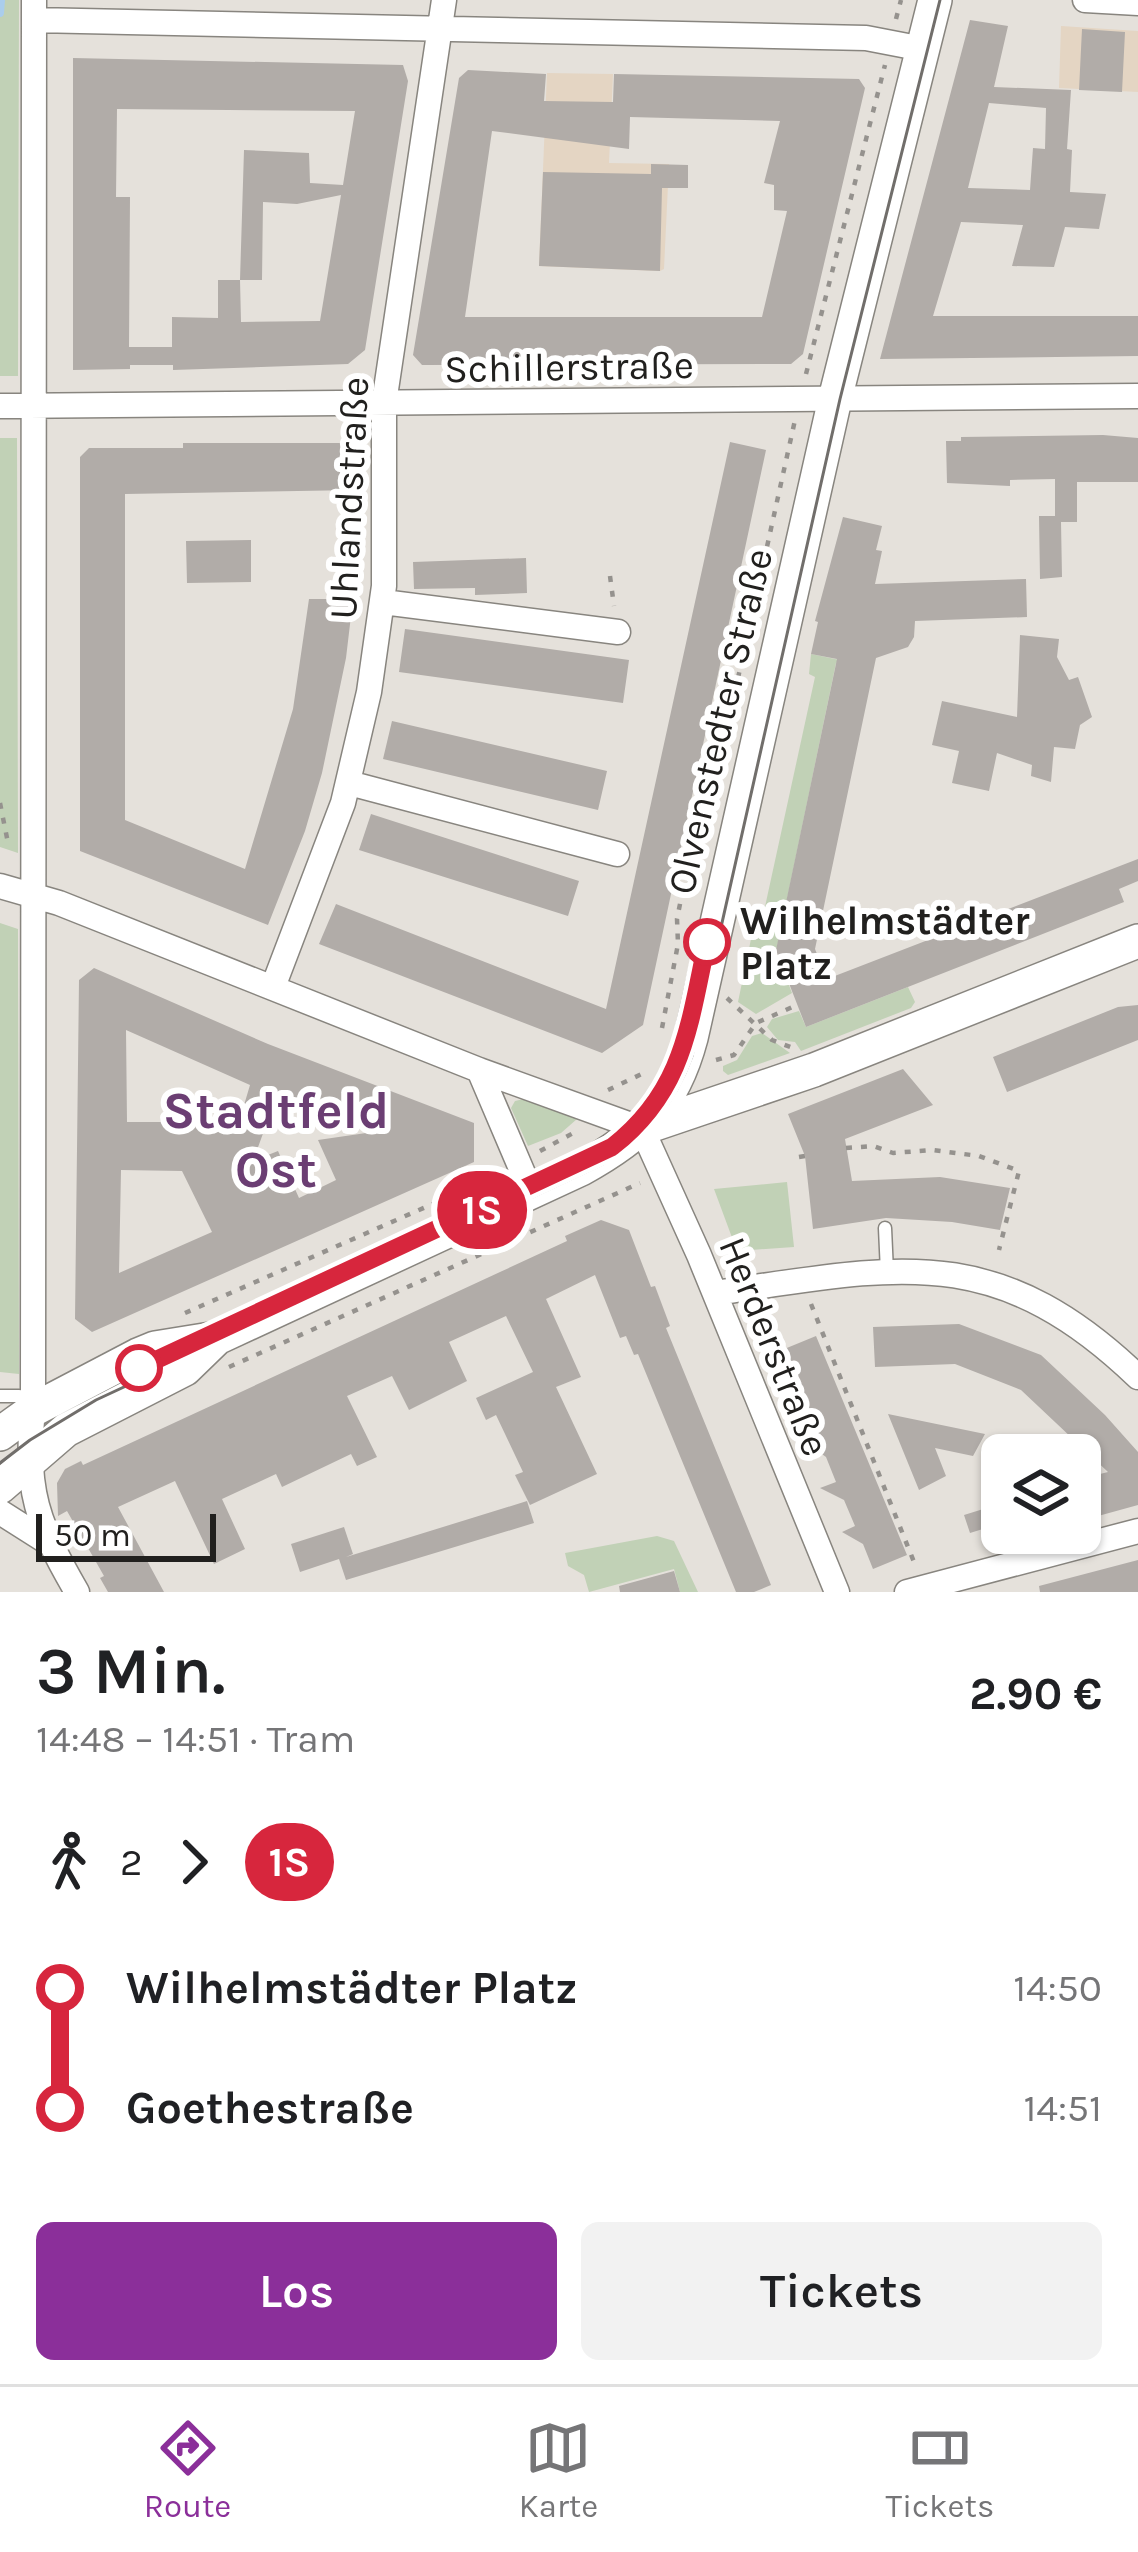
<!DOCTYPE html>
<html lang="de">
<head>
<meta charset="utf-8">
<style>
	:root { --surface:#fff; --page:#f2f2f2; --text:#202124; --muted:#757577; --line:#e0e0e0; --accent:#8b2f9a }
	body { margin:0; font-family:Karla,sans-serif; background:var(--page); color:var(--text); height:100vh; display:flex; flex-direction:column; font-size:45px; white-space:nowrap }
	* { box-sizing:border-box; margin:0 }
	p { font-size:39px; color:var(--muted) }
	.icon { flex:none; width:66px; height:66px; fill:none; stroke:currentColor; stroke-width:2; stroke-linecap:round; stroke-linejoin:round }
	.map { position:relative; height:1592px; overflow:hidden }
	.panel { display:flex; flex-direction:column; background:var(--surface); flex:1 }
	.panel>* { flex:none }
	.badge { padding:0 24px; border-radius:39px; font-size:42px; line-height:78px }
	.tools { position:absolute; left:981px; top:1434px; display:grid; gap:24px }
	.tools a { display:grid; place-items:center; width:120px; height:120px; border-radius:18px; background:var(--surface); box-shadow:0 3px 9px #0004; font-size:60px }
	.scale { position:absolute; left:36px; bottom:30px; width:180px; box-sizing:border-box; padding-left:12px; border:6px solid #21201e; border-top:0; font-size:33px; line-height:42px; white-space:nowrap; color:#21201e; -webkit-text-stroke:9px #fff; paint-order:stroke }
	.map>.badge { position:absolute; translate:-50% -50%; box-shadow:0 0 0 6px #fff }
	.legs { display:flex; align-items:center; gap:18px; height:132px; padding:0 36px; font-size:39px }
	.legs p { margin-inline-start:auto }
	.overview { display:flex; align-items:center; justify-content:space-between; height:204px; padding:0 36px }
	h1 { font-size:66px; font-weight:600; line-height:90px }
	.primary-button { display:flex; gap:24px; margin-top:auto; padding:24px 36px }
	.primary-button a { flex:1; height:138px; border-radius:18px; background:var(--accent); color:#fff; font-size:48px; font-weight:600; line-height:138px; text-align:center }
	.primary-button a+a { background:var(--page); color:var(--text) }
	ul { padding:0 36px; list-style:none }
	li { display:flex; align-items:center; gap:42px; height:120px; font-size:45px }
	li i { display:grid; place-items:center; width:18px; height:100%; margin:0 15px; background:currentColor }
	li i::after { content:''; width:30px; height:30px; margin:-15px; border:9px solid; border-radius:50%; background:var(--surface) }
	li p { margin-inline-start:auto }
	li:first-child i { background:linear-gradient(#0000 50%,currentColor 0) }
	li:last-child i { background:linear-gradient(currentColor 50%,#0000 0) }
	.tabs { display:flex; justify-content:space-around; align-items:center; height:168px; border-top:3px solid var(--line); background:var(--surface); font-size:33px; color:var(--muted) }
	.tabs a { display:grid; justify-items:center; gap:6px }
	.tabs .on { color:var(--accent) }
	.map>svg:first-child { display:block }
	.industrial { fill:#e4d5c3 }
	.green { fill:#c1d1b6 }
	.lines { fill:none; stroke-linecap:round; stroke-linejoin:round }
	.stream { stroke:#aacdec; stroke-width:8 }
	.building { fill:#b1aca8; fill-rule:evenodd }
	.lane-casing { stroke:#88857f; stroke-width:15 }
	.street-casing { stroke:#88857f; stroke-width:27 }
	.secondary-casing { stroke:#88857f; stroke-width:36 }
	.path { stroke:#95928e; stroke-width:4.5; stroke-dasharray:6 9; stroke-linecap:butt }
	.lane { stroke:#fff; stroke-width:12 }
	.street { stroke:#fff; stroke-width:24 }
	.secondary { stroke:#fff; stroke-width:33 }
	.tram { stroke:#716e6b; stroke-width:3 }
	.line-1-casing { stroke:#fff; stroke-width:27 }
	.line-1 { stroke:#d7263d; stroke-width:18 }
	.stop-1-dot { fill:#fff; stroke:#d7263d; stroke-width:6 }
	.labels { text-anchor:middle; stroke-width:12; stroke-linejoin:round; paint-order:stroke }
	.street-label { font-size:39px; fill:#21201e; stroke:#fff }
	.stop-label { font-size:39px; font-weight:bold; fill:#21201e; stroke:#fff; text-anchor:start }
	.district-label { font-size:51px; font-weight:bold; fill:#6b3e73; stroke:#fff }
</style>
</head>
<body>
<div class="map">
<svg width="1138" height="1592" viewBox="0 0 1138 1592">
	<rect width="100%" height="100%" fill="#e5e1db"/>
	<path class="industrial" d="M1061,26L1138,31V92L1059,88Z
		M547,73L613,74L609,163L669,164L664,269L660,271L539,266Z"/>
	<path class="green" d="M0,0H19L18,376H0Z
		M0,438H17L18,853L0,847Z
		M811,654L840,660L836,663L776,952L792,993L756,1014L738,1002L751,939H758L815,677L809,674Z
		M0,923L18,929L19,1374L0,1372Z
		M908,987L915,1002L911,1008L801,1051L795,1042L778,1040L767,1027L772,1019L799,1011L806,1027Z
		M762,1033L790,1053L728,1075L723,1071V1066L737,1060L752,1036Z
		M528,1098L574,1116L577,1119L561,1133L528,1146L511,1108L515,1101Z
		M787,1182L794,1247L737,1251L714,1189Z
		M657,1536L674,1541L698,1592H680L674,1569L589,1592L584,1575L568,1566L565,1553Z"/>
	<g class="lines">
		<path class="stream" d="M0,13L1,0"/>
	</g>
	<path class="building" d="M970,20L1008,26L994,87L1071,90L1067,149L1072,150L1070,192L1106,194L1099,229L1065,227L1054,267L1012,266L1023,225L961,222L933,316H1138V356L880,359ZM989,103L1046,108L1045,149L1033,148L1030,190L968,188Z
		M1082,29L1125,32L1122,92L1079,90Z
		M73,58L403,65L408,81L365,350L348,364L173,370V365H130V369L73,370ZM117,109L355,111L343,185L310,183L309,153L244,150L240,280H218V318L172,317V347H129L130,197H116ZM341,195L320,321L241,322L240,280H262L263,202L297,204Z
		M468,70L546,74L544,101L613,102L614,74L859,79L865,88L803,354L791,364L422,365L413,355L459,78ZM630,117L780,121L764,183L774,185V210L787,211L762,317H465L492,131L629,149Z
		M651,164L688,165V188H662L660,271L539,266L543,172L651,174Z
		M1103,435L1138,438V482H1077V522H1061L1062,577L1040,579L1039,516H1055V479L1010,480V486L947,483L946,441H961V437Z
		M730,442L766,450L643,1025L602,1053L319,944L336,904L606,1009Z
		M183,443H356V490L125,494V820L245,869L293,709L309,599H353L346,658L322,773L305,831L268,925L80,851V457L89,448H183Z
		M843,517L882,526L876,550L882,551L875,584L1026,579L1027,617L915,621L914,637L908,647L876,658L815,949L827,979L1138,859V881L1119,889L1124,902L806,1027L776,950L837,659L811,654L818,622L815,621Z
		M251,540V582L187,583L186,541Z
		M526,558L527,593L475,595V588L414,589L413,562Z
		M405,629L629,660L623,703L399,672Z
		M1020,635L1059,639L1057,657L1069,680L1078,677L1092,717L1080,725L1075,749L1054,747L1051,782L1031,776L1032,765L997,753L989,791L952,783L959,751L932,745L942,701L1017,717Z
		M392,721L607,771L598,810L383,759Z
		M371,814L579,881L568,916L359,850Z
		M94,968L268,1044L474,1123V1162L92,1332L75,1319L79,980ZM126,1030L250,1085L239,1122H127ZM277,1095L373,1132L318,1140L336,1180L299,1198L278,1151L253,1161ZM121,1170L182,1171L212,1232L119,1273Z
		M1138,1005V1040L1007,1092L993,1057L1118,1007Z
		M903,1069L933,1105L845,1139L852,1181L940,1177L1010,1188L1000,1230L952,1222L886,1218L813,1229L805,1156L788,1114Z
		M601,1220L629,1230L651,1287L655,1286L670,1326L666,1328L771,1585L754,1592H736L638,1354L634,1355L626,1336L620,1338L595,1275L546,1299L581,1377L556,1387L597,1474L530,1505L515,1475L523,1472L496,1415L486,1420L476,1398L533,1372L506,1316L449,1342L467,1381L409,1410L392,1376L347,1396L377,1457L357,1466L351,1454L282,1487L276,1474L222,1499L245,1549L214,1564L175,1481L118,1507L164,1592H108L100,1578L104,1576L67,1511L58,1516L57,1483L65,1469L81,1461L83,1465L567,1241L565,1236Z
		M959,1324L1041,1355L1105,1415L1138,1452V1505L1080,1521V1479L1108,1472L1021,1390L955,1364L875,1367L873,1327Z
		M816,1336L907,1555L873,1569L863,1544L842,1532L855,1526L844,1500L820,1488L836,1482L826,1457L815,1449L818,1437L808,1413L797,1406L799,1391L789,1369L779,1362L777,1352Z
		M888,1414L985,1434L973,1456L935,1448L946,1476L919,1490Z
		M527,1501L534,1523L346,1580L339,1559L300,1572L291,1544L344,1527L353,1554L346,1557Z
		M993,1506L999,1524L970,1533L964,1515Z
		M1138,1560V1592H1040L1039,1586Z
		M674,1571L680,1592H620L619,1586Z"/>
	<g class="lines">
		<g class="lane-casing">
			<path id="lane" d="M885,1228L887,1272
				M0,1396H19L29,1404"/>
		</g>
		<g class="street-casing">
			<path id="street" d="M34,0L33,1410C24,1489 38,1525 77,1592
				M1085,0L1138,3
				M34,20L866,38L923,49
				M0,406L1138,396
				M383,602L618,632
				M349,783L617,854
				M0,886L59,903L479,1070L642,1129L699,1255L837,1592
				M273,987L343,803L369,692L384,586V403L444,0
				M479,1070L531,1192
				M715,1293C895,1267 994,1239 1138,1377
				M0,1512L49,1543
				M907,1592L1138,1531"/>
		</g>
		<g class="secondary-casing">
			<path id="secondary" d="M643,1128L814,1070L1138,941
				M0,1434L33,1410L138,1355L155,1348L217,1338L581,1169C641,1136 673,1106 691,1038L835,399L935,0
				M0,1487L66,1430L185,1369L217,1338"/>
		</g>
		<path class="path" d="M896,19L901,0
			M806,374L885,65
			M610,576L614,606
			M0,803L8,843
			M727,998L772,1040L793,1048
			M662,1028L678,944L677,919L682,894L696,868L795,420
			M716,1060L734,1055L756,1023L797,1005
			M608,1090L646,1072
			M846,1148L873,1146L893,1153L932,1150L979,1156L1019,1171L999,1250
			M540,1151L577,1131
			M799,1157L805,1156
			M811,1304L916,1567
			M185,1313L444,1199
			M229,1367L640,1183"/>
		<use href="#lane" class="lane"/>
		<use href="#street" class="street"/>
		<use href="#secondary" class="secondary"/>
		<path class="tram" d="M0,1463L30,1440L96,1400L603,1164C647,1136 674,1105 692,1056L840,399L940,0"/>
	</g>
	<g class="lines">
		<g class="line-1-casing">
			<path id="line-1" d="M139,1368L612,1147C684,1091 689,1025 707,942"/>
		</g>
		<use href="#line-1" class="line-1"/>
	</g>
	<g class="stop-1-dot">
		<circle cx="707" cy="942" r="21"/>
		<circle cx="139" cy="1368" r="21"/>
	</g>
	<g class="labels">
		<g class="street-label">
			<text transform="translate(569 366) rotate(-1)" y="14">Schillerstraße</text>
			<text transform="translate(348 498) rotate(-87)" y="14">Uhlandstraße</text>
			<text transform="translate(719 721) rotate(-77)" y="14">Olvenstedter Straße</text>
			<text transform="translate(775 1346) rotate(68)" y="14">Herderstraße</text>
		</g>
		<g class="stop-label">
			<text x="740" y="934">Wilhelmstädter<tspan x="740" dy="45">Platz</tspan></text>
		</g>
		<g class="district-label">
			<text x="276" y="1128">Stadtfeld<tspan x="276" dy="59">Ost</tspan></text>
		</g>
	</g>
</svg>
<div class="tools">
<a><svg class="icon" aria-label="layers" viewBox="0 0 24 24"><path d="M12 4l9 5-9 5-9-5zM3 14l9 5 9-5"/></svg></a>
</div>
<div class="scale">50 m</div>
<b class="badge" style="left:482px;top:1210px;background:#d7263d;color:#fff">1S</b>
</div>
<section class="panel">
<div class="overview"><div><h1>3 Min.</h1><p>14:48 – 14:51 · Tram</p></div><b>2.90 €</b></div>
<div class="legs"><svg class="icon" aria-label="walk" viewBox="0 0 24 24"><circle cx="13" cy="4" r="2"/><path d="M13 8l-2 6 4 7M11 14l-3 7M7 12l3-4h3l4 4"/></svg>2<svg class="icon" aria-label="forward" viewBox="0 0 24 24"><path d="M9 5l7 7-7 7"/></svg><b class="badge" style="background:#d7263d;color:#fff">1S</b></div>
<ul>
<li><i style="color:#d7263d"></i><b>Wilhelmstädter Platz</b><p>14:50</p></li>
<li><i style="color:#d7263d"></i><b>Goethestraße</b><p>14:51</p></li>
</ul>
<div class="primary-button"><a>Los</a><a>Tickets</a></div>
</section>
<nav class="tabs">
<a class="on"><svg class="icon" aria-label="directions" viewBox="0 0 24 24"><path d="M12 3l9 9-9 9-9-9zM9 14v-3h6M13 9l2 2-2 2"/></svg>Route</a>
<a><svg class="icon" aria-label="map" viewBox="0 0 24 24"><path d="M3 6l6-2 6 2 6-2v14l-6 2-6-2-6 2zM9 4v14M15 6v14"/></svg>Karte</a>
<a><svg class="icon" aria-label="tickets" viewBox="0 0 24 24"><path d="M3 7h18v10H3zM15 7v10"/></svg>Tickets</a>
</nav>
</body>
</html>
